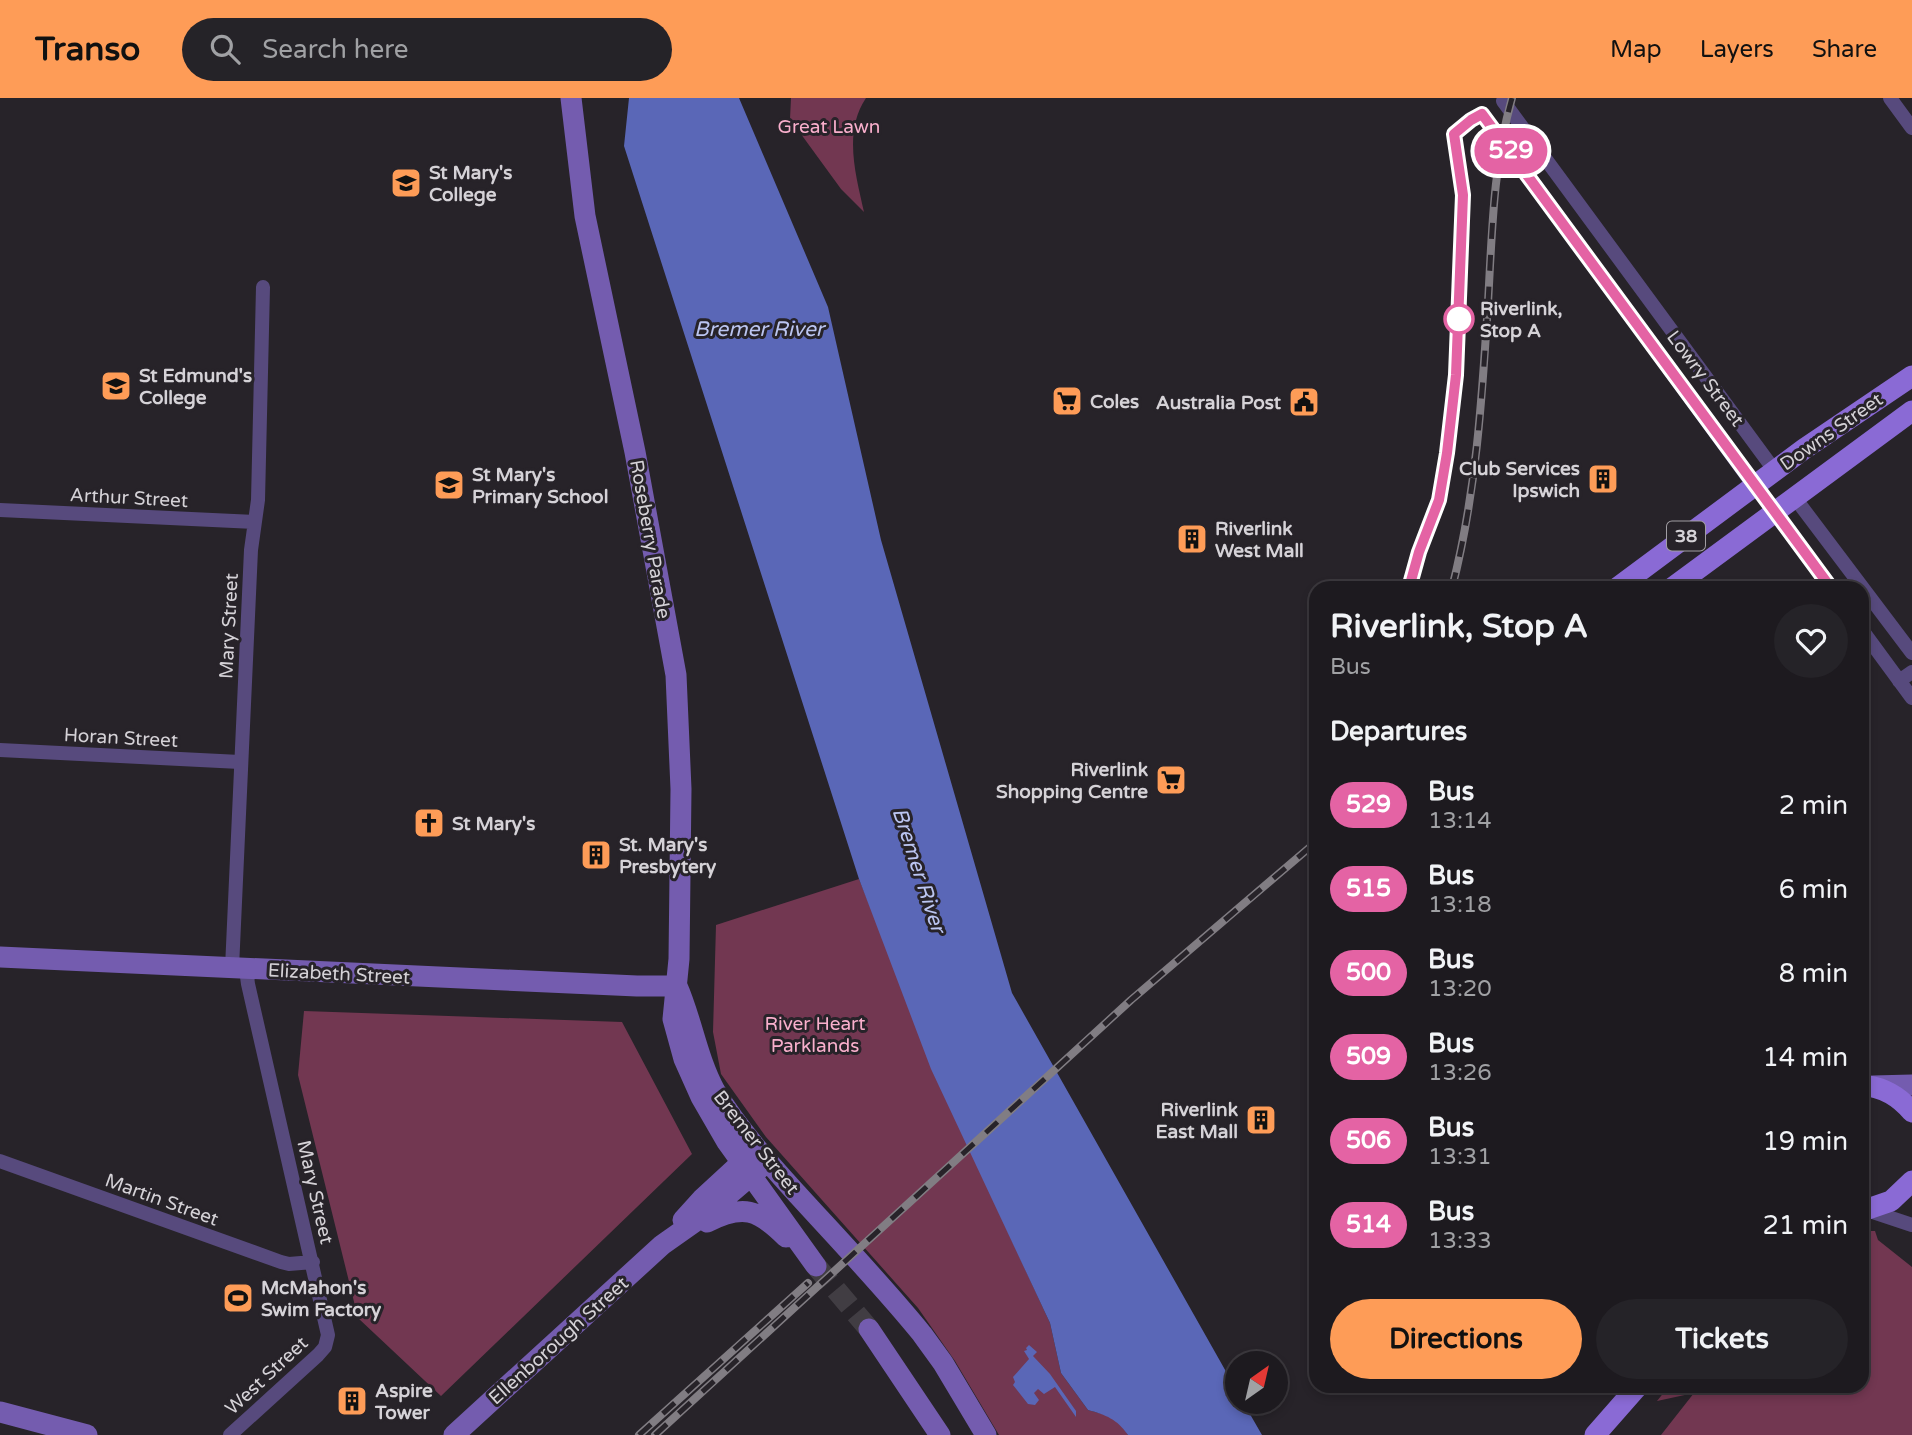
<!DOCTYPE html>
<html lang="en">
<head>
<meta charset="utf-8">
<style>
	:root { --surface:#1d1a1f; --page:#252328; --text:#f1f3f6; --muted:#a0a1a4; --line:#3b383d; --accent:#fe9c57 }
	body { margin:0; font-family:"Varela Round",sans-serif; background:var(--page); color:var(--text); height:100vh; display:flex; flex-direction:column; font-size:26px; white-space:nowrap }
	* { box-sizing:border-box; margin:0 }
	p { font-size:23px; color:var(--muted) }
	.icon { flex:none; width:38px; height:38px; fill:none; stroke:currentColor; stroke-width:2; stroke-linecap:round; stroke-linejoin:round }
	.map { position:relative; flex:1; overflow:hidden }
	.sheet { position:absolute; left:1309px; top:483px; width:560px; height:812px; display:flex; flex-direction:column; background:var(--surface); border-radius:21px; box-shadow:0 4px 10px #0003,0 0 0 2px var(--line) }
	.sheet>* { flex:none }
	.badge { padding:0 14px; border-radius:23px; font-size:24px; line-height:46px }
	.needle { width:46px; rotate:34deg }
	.fabs { position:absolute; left:1225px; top:1253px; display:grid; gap:14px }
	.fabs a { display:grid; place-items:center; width:63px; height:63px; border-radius:50%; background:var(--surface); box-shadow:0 4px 10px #0003,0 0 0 2px var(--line); font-size:35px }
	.map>.badge { position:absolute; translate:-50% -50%; box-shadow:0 0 0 4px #fff }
	h2 { padding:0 21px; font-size:26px; line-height:63px }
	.round { display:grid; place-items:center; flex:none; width:74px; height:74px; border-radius:37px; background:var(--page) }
	.head { display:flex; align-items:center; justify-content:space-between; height:119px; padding:0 21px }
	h1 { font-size:33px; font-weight:800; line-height:52px }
	.cta { display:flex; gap:14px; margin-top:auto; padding:14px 21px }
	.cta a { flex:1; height:80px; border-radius:42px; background:var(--accent); color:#111; font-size:28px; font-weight:800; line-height:80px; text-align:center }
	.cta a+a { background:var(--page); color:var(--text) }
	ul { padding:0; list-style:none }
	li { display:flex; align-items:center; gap:21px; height:84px; padding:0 21px }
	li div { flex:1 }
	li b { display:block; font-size:26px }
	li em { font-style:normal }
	li .badge { min-width:77px; font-weight:700; text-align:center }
	header { display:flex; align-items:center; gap:42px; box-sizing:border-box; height:98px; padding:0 35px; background:var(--accent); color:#111 }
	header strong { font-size:33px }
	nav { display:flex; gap:38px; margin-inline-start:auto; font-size:24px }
	.search { width:490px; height:63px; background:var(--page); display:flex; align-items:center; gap:18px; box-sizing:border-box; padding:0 24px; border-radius:38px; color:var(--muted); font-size:26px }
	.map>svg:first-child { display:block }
	.green { fill:#723751 }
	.water { fill:#5a67b7 }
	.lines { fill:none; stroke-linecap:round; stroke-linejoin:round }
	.secondary-tunnel { stroke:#413d43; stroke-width:21; stroke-dasharray:21 10; stroke-linecap:butt }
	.street { stroke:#574a7d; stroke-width:14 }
	.secondary { stroke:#745caf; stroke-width:21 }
	.primary { stroke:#8a6ad5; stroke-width:21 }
	.rail-casing { stroke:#817d83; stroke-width:8 }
	.rail { stroke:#272329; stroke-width:5; stroke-dasharray:16; stroke-linecap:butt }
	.line-casing { stroke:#fff; stroke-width:16 }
	.line { stroke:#e463a4; stroke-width:10 }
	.stop-dot { fill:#fff; stroke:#e463a4; stroke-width:3.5 }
	.labels { text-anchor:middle; stroke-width:6; stroke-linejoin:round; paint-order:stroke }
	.shield { fill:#272329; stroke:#a19ea3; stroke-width:2 }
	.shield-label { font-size:18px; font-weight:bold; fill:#d5d2d7 }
	.park-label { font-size:19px; fill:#f9afcc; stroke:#272329 }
	.poi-label { font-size:19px; font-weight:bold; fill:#d5d2d7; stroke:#272329; text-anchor:start }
	.stop-label { font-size:19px; font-weight:bold; fill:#d5d2d7; stroke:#272329; text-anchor:start }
	.street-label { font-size:19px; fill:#d5d2d7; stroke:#272329 }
	.water-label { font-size:21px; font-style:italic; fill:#bbc5f1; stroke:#272329 }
</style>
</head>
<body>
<header>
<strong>Transo</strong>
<div class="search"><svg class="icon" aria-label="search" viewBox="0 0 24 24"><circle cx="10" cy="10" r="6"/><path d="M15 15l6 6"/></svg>Search here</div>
<nav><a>Map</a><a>Layers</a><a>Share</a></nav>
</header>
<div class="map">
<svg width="1912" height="1337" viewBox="0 0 1912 1337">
	<rect width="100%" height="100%" fill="#272329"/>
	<path class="green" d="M791,0H866C843,34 856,77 864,114L841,91L790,21Z
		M859,781L954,1017L1050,1225L1061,1275L1088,1312L1106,1317L1120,1325L1128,1337H999L955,1263L918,1210L766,1039L721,976L713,934L716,827Z
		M304,913L622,924L692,1056L441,1298L358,1220L298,977Z
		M1862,1133H1875L1878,1142L1912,1169V1337H1661L1694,1295L1657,1303L1669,1288H1862Z"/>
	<path class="water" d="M629,0H739L828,209L881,442L1012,895L1237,1293V1304H1243L1262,1337H1128C1117,1321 1106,1317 1088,1312L1061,1275L1050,1225L931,971L859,781L624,48Z
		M1029,1247L1037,1254L1033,1258L1050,1276L1076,1313V1319L1055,1289L1044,1296L1038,1291L1034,1295L1039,1302L1035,1307L1028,1306L1013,1287L1015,1284L1013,1279L1029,1261L1024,1253L1027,1252L1026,1250Z"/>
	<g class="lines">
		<path class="secondary-tunnel" d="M816,1168L869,1231"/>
		<path class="street" d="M1890,0L1912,30
			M1503,3L1775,373
			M1496,33L1754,388
			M1795,400L1912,555
			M0,412L255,424
			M1775,415L1831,490
			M1862,532L1912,600
			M1899,583L1912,574
			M0,652L240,664
			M232,870L251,452L258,402L263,189
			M0,1063L281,1164L289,1166L313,1164
			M1867,1112L1912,1127
			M230,1337L318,1257L325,1249L328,1237L248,886L246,871"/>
		<path class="secondary" d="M571,0L585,118L635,354L676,577L681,691L679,861L673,921L684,961L701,999L727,1044L816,1168
			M0,859L637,888H677
			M677,888C692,922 697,960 715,993C738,1031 769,1065 798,1097C840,1143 883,1188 922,1236L943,1265L986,1337
			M1873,988L1912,987
			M683,1122L702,1101L753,1054
			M707,1124C743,1106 758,1111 786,1139
			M869,1231L940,1337
			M0,1314L87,1337
			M454,1337L662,1147L706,1116L761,1069"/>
		<path class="primary" d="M1617,490L1804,351L1912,278
			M1672,490L1912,313
			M1862,987C1883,989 1899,998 1912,1014
			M1862,1113L1891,1103L1912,1083
			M1595,1337L1638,1288"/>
		<g class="rail-casing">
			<path id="rail" d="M1452,490C1476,397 1482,301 1488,205C1492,136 1493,67 1512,0
				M639,1337L808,1185
				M655,1337L1131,902L1316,744"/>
		</g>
		<use href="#rail" class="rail"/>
	</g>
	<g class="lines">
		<g class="line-casing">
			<path id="line" d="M1409,490L1419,454L1439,402L1447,355L1456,277L1463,97L1454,36L1471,22L1482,16L1831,490"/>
		</g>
		<use href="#line" class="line"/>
	</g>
	<defs>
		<g id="school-square" transform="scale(1.575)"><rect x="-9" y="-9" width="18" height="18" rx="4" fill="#fe9c57" stroke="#272329"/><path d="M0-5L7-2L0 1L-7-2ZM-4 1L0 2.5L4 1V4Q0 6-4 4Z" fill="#111"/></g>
		<g id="supermarket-square" transform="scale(1.575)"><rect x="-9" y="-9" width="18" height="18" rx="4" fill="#fe9c57" stroke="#272329"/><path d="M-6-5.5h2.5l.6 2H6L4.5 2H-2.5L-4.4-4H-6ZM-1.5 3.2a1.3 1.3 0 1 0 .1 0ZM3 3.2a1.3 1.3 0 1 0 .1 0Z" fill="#111"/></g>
		<g id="civic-square" transform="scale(1.575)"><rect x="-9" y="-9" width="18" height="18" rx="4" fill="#fe9c57" stroke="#272329"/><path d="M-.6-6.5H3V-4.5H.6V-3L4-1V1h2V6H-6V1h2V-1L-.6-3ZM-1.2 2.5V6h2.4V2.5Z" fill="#111"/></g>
		<g id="building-square" transform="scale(1.575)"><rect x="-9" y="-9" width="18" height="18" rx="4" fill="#fe9c57" stroke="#272329"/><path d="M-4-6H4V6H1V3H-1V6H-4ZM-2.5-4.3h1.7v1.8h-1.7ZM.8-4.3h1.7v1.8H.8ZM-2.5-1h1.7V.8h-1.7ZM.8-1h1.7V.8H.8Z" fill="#111"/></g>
		<g id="church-square" transform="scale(1.575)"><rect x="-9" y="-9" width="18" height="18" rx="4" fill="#fe9c57" stroke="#272329"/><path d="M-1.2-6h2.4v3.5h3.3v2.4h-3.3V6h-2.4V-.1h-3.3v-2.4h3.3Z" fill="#111"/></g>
		<g id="stadium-square" transform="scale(1.575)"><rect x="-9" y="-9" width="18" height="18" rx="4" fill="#fe9c57" stroke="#272329"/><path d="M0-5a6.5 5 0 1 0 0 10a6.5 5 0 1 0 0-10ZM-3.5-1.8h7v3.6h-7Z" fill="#111"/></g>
	</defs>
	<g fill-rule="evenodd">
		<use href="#school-square" x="406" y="85"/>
		<use href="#school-square" x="116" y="288"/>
		<use href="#supermarket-square" x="1067" y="303"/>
		<use href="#civic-square" x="1304" y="304"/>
		<use href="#building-square" x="1603" y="381"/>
		<use href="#school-square" x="449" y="387"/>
		<use href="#building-square" x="1192" y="441"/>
		<use href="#supermarket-square" x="1171" y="682"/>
		<use href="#church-square" x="429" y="725"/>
		<use href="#building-square" x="596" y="757"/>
		<use href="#building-square" x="1261" y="1022"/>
		<use href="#stadium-square" x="238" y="1200"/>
		<use href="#building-square" x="352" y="1303"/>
	</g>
	<circle class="stop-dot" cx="1459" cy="221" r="14"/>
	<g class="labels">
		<rect class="shield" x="1667" y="423.5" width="38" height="29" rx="5"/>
		<g class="shield-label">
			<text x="1686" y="444">38</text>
		</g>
		<g class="park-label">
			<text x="829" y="35">Great Lawn</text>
			<text x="815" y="932">River Heart<tspan x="815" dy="22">Parklands</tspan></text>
		</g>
		<g class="poi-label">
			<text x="429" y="81">St Mary's<tspan x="429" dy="22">College</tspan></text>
			<text x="139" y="284">St Edmund's<tspan x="139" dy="22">College</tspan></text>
			<text x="1090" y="310">Coles</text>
			<text x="1281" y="311" text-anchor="end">Australia Post</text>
			<text x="1580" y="377" text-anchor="end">Club Services<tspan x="1580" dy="22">Ipswich</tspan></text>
			<text x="472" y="383">St Mary's<tspan x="472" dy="22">Primary School</tspan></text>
			<text x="1215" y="437">Riverlink<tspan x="1215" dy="22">West Mall</tspan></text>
			<text x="1148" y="678" text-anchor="end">Riverlink<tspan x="1148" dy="22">Shopping Centre</tspan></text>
			<text x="452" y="732">St Mary's</text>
			<text x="619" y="753">St. Mary's<tspan x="619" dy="22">Presbytery</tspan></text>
			<text x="1238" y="1018" text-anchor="end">Riverlink<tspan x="1238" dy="22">East Mall</tspan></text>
			<text x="261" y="1196">McMahon's<tspan x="261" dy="22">Swim Factory</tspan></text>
			<text x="375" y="1299">Aspire<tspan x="375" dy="22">Tower</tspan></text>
		</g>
		<g class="stop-label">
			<text x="1480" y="217">Riverlink,<tspan x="1480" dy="22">Stop A</tspan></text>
		</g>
		<g class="street-label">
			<text transform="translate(1706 280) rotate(53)" y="7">Lowry Street</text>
			<text transform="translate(1831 333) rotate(-35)" y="7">Downs Street</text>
			<text transform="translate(129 399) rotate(3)" y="7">Arthur Street</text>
			<text transform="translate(651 441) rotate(80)" y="7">Roseberry Parade</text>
			<text transform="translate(228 528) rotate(-87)" y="7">Mary Street</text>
			<text transform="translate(121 639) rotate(3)" y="7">Horan Street</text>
			<text transform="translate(339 875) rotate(3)" y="7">Elizabeth Street</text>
			<text transform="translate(757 1044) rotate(52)" y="7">Bremer Street</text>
			<text transform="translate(316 1094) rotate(77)" y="7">Mary Street</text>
			<text transform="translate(162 1101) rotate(20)" y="7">Martin Street</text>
			<text transform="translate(558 1242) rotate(-42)" y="7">Ellenborough Street</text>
			<text transform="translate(266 1277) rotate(-43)" y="7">West Street</text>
		</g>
		<g class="water-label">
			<text x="759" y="238">Bremer River</text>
			<text transform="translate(919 772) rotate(72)" y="7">Bremer River</text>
		</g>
	</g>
</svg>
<div class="fabs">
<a><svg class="needle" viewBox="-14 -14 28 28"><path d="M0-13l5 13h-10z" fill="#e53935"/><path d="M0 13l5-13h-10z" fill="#a0a1a4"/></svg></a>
</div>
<b class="badge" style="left:1511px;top:53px;background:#e463a4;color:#fff">529</b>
<section class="sheet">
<div class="head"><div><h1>Riverlink, Stop A</h1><p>Bus</p></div><a class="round"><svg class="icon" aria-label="heart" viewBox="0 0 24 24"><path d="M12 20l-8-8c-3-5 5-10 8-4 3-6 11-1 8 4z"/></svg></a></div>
<h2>Departures</h2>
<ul>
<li><span class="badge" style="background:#e463a4;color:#fff">529</span><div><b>Bus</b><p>13:14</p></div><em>2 min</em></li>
<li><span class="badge" style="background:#e463a4;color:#fff">515</span><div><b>Bus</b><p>13:18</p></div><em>6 min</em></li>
<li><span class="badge" style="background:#e463a4;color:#fff">500</span><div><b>Bus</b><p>13:20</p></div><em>8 min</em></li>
<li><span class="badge" style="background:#e463a4;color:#fff">509</span><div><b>Bus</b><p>13:26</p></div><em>14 min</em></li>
<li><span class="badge" style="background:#e463a4;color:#fff">506</span><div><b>Bus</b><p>13:31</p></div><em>19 min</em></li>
<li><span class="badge" style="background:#e463a4;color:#fff">514</span><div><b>Bus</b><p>13:33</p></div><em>21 min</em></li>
</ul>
<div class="cta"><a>Directions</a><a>Tickets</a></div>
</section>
</div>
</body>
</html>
